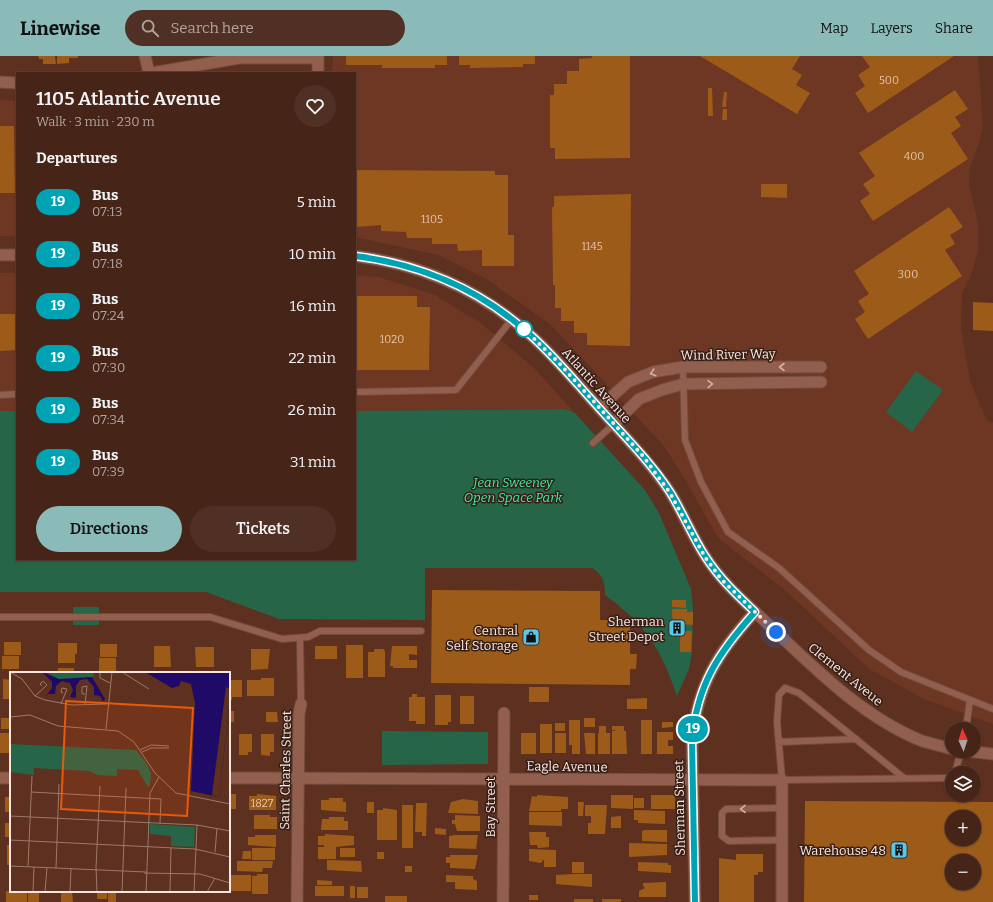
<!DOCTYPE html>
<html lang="en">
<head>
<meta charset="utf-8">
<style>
	:root { --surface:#462417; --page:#503024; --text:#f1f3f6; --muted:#b0a4a1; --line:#5e4136; --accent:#8bbbb9 }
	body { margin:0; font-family:Bitter,serif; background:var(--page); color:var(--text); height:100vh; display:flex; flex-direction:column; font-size:15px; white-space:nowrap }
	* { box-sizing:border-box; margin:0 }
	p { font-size:13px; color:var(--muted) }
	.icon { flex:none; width:22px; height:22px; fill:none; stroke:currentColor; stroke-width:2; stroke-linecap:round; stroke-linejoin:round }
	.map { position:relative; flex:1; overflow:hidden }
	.sheet { position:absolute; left:16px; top:16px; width:340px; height:488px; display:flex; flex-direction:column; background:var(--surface); border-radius:0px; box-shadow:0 1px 3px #0004,0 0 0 1px var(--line) }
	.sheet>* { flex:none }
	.badge { padding:0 8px; border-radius:13px; font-size:14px; line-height:26px }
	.needle { width:26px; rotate:357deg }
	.buttons { position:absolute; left:945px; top:666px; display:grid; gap:8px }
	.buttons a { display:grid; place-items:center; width:36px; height:36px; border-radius:50%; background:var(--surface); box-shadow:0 1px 3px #0004,0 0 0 1px var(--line); font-size:20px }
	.you { position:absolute; width:20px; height:20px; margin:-10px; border:3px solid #fff; border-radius:50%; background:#1a73e8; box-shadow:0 0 0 6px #1a73e833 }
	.map>.badge { position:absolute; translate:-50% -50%; box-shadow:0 0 0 2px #fff }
	h2 { padding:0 20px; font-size:15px; line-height:36px }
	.round { display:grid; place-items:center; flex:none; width:42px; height:42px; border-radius:21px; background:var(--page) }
	.summary { display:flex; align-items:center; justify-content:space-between; height:68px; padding:0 20px }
	h1 { font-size:19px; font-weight:600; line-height:30px }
	.action { display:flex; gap:8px; margin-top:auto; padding:8px 20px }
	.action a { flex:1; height:46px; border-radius:24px; background:var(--accent); color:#111; font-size:16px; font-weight:600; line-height:46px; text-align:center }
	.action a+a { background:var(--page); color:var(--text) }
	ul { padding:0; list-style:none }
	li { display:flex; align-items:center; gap:12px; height:52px; padding:0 20px }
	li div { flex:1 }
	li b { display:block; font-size:15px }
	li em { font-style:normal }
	li .badge { min-width:44px; font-weight:700; text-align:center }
	header { display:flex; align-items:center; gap:24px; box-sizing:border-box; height:56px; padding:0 20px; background:var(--accent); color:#111 }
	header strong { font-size:19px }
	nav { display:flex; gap:22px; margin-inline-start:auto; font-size:14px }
	.search { width:280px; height:36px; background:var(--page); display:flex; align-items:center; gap:10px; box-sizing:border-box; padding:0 14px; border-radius:22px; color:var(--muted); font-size:15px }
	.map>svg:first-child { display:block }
	.built { fill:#6d3724 }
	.green { fill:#266547 }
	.building { fill:#9c5b19; fill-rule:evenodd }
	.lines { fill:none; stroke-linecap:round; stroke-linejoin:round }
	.service-casing { stroke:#714c3e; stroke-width:8 }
	.minor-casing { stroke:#714c3e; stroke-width:13 }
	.tertiary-casing { stroke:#714c3e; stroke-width:13 }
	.service { stroke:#925f4e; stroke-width:6 }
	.minor { stroke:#925f4e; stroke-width:11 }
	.tertiary { stroke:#925f4e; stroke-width:11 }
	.oneway { stroke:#d3b0a4 }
	.line-casing { stroke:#fff; stroke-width:9 }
	.line { stroke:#00a3b4; stroke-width:6 }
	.walk { stroke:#fee6de; stroke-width:4; stroke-dasharray:0 7.2 }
	.stop-dot { fill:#fff; stroke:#00a3b4; stroke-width:2 }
	.labels { text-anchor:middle; stroke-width:3; stroke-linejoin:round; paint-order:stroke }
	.number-label { font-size:11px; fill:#e6c3ad }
	.street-label { font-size:13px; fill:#fee6de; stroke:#341f17 }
	.park-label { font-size:13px; font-style:italic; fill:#42eda4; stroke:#341f17 }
	.poi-label { font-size:13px; fill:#fee6de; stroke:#341f17; text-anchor:end }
	.inset-road { fill:none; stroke:#9d796b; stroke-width:1 }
	.view { fill:#e8590c; fill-opacity:0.15; stroke:#e8590c; stroke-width:2 }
	.inset-edge { fill:none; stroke:#fee6de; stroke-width:2 }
</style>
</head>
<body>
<header>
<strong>Linewise</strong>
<div class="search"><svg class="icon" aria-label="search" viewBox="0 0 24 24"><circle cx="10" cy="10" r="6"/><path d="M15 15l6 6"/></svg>Search here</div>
<nav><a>Map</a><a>Layers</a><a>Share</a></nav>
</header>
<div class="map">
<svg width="993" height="846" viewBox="0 0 993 846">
	<rect width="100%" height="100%" fill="#5d301f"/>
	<path class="built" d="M333,0H978L983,71L977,93L970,111L969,128L978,167V195L972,216L962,238L961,271L970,325L987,365L993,366V668L924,643L869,613L785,534L718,482L686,425L664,390L551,269L488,224L438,199L355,181V17H332Z
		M0,44L17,45V180H0Z
		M0,217H17V355H0Z
		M355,219L379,221L435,239L482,268L534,312L575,357L565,353L355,355Z"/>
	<path class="green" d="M916,315L943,334L912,376L886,356Z
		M565,353L575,357L645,434L659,457L691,533L693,552L692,596L689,613L677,640C661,593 646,569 605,539C605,525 603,519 592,512H425V564L279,563L206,536H0V355H17V503H355V355Z
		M73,551H99V569H73Z
		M382,675L488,676V708L382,709Z"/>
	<path class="building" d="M38,0H55L56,8H43V3H39Z
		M57,0H78V2H69V7L57,8Z
		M346,0H447V9H435V12H382V9H346Z
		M459,0H535V8H523V11L470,12V9H459Z
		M592,0H630V102L555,103V92H550V39H554V28H567V15H579V3L592,2Z
		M700,0H800L792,13L802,19L796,29L810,37L797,58Z
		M862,0H954L868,57L855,37L865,30L858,19L870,11Z
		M708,32H712L713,60H708Z
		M955,34L968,53L955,61L961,70L951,77L968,103L873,165L860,145L870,138L863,128L875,120L859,97Z
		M724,36H727L726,51H722Z
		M723,53H727V64H722Z
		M0,70H14L15,137H0Z
		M355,114L495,115V119H508V179H514V210H482V194L458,195L457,188H432V182H407L406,176L381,175V169L357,171L355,157Z
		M761,128H787V142L761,141Z
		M631,138L630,290L587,289V277H574V265H561V252H555V229H553L552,151H554V140Z
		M949,151L963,171L950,179L955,188L945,194L962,220L868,283L855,263L865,256L858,245L869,238L854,215Z
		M355,240H417V251H430L429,314H355Z
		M973,246L993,247V275L973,274Z
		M0,258H17V294L0,295Z
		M432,534L600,535V564H630V598H637L636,613H630V629L431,627Z
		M672,544H686V552L672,551Z
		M672,553H687V556H693V569L681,568V575H692L691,596H680V579H673Z
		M4,586H21V599H4Z
		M58,587H77V598H75V607H58Z
		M100,588H117V601H100Z
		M346,589H363V622H346Z
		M154,590H170L171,611H154Z
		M315,590H337V603H315Z
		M392,590H417V599L409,598V604H417V612H393V610H390Z
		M195,591H214V611H196Z
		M251,593H270L268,613L251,614Z
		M374,593H384L385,596V621H368V596H374Z
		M2,600H19V613H2Z
		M99,602H116V616H99Z
		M58,612H74V617H58Z
		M261,622H274V640H247V624H261Z
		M3,623L11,624V643H3Z
		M229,624H242V641H232V644H229Z
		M529,631H549V646H529Z
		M412,638H417V641H425V668H416V665H409V641H412Z
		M435,639H451V666H448V669H435Z
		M460,640H474V668H460Z
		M647,642V653H627V643Z
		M229,655H234V666H229Z
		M266,656H277L278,666H266Z
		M1,662H11V673H1Z
		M584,662H595V671H584Z
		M569,664H580V698H572V689H569Z
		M641,664H652V698H641Z
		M662,666H673V671L662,672Z
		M555,667H565V675H555Z
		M540,668H552V697H540Z
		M599,670H606V677H599Z
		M612,670H624V675H626L627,698H612V675H617L612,674Z
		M657,676H673V684H668V690H673V698H657Z
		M0,677H11V697H0Z
		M521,677H536V698H521Z
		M555,677H566V697H555Z
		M584,677H595V698H586Z
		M598,677H610V698H598Z
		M239,678H252V696H248V699H239Z
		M261,678H274V696H270V700L261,699Z
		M229,738H236V753H229Z
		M257,738L276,740V754H249V740H257Z
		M537,739L568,741V753H561V755H529L532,740L537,741Z
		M611,739H633V753L611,752Z
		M651,739H675V753H651Z
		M5,741H11V756H5Z
		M329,742H343V746H346V756L321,754V744H329Z
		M634,742H644V752H634Z
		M463,743L478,745V758L448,757L451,746Z
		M805,745L993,746V846H804ZM952,761H974V783H952ZM952,805H974V827H952Z
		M367,746H374V757H367Z
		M578,746H584L583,760H578Z
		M416,747H427L426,780H422V776H415Z
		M402,749H413V792H402Z
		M585,749H607L605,778H588V767H591V760H585Z
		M383,752L397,754V784H377V754H383Z
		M634,754L665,755V768L638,767V764H634Z
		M529,756H562V770L529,769Z
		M254,759H270V761H277V773H254Z
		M455,759L480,760V775H457L455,768H452V764H455Z
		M621,760V772H611V761Z
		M329,761H344V765H348V774H321L322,763H329Z
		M5,767H11V781H5Z
		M435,772L446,773V779L435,778Z
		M645,774H667V786L642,785V775Z
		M529,776H546V781H549V791L538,792L537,789H530Z
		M325,778L354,780V789L336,791V803H318V791H324V789H318V780H325Z
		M255,779H276V791L248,789V781H255Z
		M455,779H478L476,793L449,792V780Z
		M629,787L667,788V799L629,801Z
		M7,789H11V809H7Z
		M252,792H275V804H252Z
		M340,792H355V801H340Z
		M529,793L556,794V811H544V803L541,807L529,805Z
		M243,795H251V803H242Z
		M377,796H384V803H377Z
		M736,798H763V816H758V819H754V846H719V802L736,804Z
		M450,799H478L475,813L450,812V807H446V801H450Z
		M327,804L361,805L362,816L327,814Z
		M237,805H273L272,812H263L262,816L237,815Z
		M572,806H584V817H572Z
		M638,806L668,807V809H671V817L638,815Z
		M405,810H412V816H405Z
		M257,818H268V838H252V820H257Z
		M574,818H592V831L556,828V819Z
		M231,819H251V835H231Z
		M446,819L473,820V823L477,825V834L455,833V826H446Z
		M317,824L332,825V829H317Z
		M666,826V841H639V835L645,832L643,830V827Z
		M315,830H344V840H315Z
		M350,830H355V842H350Z
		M357,831H368V842H357Z
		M6,835H27V846H6Z
		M61,835H72L73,846H61Z
		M97,835H107V843H97Z
		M108,835H116V846H108Z
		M28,836L39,837V846H28Z
		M529,839H538V844H529Z
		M385,840H407V846H385Z
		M574,843H593V846H574Z
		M602,843H621V846H602Z"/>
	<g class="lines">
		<g class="service-casing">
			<path id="service" d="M683,311L685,384L701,426L728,476L779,512L869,594L901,616L993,653
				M355,336L456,334L512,263
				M0,339L17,338
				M593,387L614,368
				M0,561H210L282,583L308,581L320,575H421
				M300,582L301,648
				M966,673L970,644
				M779,686L856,683
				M955,717L961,695
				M904,722L799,637L785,632L779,639L777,666L782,724L952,722
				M782,752L726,753L722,757V780L729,785L782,784"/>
		</g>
		<g class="minor-casing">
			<path id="minor" d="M145,0L149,17
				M152,17L239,2H318
				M318,17V0
				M0,26L17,27
				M599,352L628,326L653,316L683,311H821
				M614,368L639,343L662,334L683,328L821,326
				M755,556C807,604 856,658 922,685C932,688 942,690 952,693
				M966,695L993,698
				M0,722H11
				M229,722L782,724V846
				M297,846L299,658L301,648
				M503,846L504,657"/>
		</g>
		<g class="tertiary-casing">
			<path id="tertiary" d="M0,199H17
				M355,200C419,208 478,233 527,276C554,299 576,327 600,353C624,380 650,406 670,436C683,457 692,480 705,500C719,522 737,539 755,556C718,596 697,630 692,685L695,846"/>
		</g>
		<use href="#service" class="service"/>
		<use href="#minor" class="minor"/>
		<use href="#tertiary" class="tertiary"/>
	</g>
	<defs><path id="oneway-chevron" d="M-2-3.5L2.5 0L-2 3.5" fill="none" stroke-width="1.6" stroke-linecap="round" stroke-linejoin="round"/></defs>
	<g class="oneway">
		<use href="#oneway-chevron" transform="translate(782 311) rotate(-180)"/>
		<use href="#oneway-chevron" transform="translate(653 317) rotate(164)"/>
		<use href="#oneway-chevron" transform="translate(710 328) rotate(-1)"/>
		<use href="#oneway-chevron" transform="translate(743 753) rotate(179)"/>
	</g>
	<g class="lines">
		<g class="line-casing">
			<path id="line" d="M355,200C419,208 479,233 527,276C554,299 576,327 600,353C624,380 650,405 670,436C683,457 692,480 705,500C719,522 737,539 755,556C718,597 697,629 692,684L695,846"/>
		</g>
		<use href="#line" class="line"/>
		<path class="walk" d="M524,273L559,307L643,400L670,437L705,501L721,523L776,576"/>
	</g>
	<defs>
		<g id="building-square" transform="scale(0.9)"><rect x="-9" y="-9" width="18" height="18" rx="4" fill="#5bc7e7" stroke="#341f17"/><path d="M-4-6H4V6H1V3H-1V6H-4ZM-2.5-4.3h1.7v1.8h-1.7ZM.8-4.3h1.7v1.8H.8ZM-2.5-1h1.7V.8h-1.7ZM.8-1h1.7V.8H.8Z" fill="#111"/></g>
		<g id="shop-square" transform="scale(0.9)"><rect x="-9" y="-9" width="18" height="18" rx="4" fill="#5bc7e7" stroke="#341f17"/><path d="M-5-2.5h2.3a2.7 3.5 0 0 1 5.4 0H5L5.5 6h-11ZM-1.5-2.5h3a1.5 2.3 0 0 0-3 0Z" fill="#111"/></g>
	</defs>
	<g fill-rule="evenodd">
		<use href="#building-square" x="677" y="572"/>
		<use href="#shop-square" x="531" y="581"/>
		<use href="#building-square" x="899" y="794"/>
	</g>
	<circle class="stop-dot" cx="524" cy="273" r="8"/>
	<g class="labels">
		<g class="number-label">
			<text x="889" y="28">500</text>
			<text x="914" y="104">400</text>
			<text x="432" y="167">1105</text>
			<text x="592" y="194">1145</text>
			<text x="908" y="222">300</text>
			<text x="392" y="287">1020</text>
			<text x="262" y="751">1827</text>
		</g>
		<g class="street-label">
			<text transform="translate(728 298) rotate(-1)" y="5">Wind River Way</text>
			<text transform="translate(597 329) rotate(48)" y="5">Atlantic Avenue</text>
			<text transform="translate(846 618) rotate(39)" y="5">Clement Aveue</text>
			<text transform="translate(567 710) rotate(1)" y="5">Eagle Avenue</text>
			<text transform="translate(285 714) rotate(-89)" y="5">Saint Charles Street</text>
			<text transform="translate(490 751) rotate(-90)" y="5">Bay Street</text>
			<text transform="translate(679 752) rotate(-91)" y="5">Sherman Street</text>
		</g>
		<g class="park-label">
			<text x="513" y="431">Jean Sweeney<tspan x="513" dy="15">Open Space Park</tspan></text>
		</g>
		<g class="poi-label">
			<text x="664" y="570">Sherman<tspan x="664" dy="15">Street Depot</tspan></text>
			<text x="518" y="579">Central<tspan x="518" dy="15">Self Storage</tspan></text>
			<text x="886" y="799">Warehouse 48</text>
		</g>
	</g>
	<g transform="translate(10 616)">
		<rect width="220" height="220" fill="#5d301f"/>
		<path d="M36,0H84L83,6L57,8L48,7ZM0,72L126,78L137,92L141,102L140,112L138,115L128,98L107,97V104L88,103L79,99L24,96V103L0,100ZM140,152L185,155L184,175L161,174V164L140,162Z" fill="#266547"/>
		<path d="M32,0L49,7L82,5L95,27L93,29L90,24L84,23V15L77,7L70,8L66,14V26L60,25L63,18L60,11L52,9L46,14L45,22H38L35,25L42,16V10ZM135,0H220V28L209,125L181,119L185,31L181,12L171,9L169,14L162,16Z" fill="#1f0b67"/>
		<path d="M216,15L220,17V28L209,125L202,123Z" fill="#5d301f"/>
		<path class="inset-road" d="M0,0L12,7L25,24L35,28L62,33L97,32M90,0V6L100,11M112,0L139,17M75,22H72V15L77,14L75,32M25,24L37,13L33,9L30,12L32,14M51,32L57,17L52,16L51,20L53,21M0,45L20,43L48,54L108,59L124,70L145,101L166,121L220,132M96,57L102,0M130,78L141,73L159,74M132,80L141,76H159M21,120L151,127L150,151M0,144L187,153L220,159M0,168L185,177L220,185M205,180L207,156M0,194L136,200M18,194L22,104M46,196L49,112M134,201L190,202L220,211M23,220L24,195M35,220L37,195M60,220L61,196M87,220L86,195L90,114M112,220L116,116M136,220L140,121L149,105M160,220L161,176M184,220L187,153M197,220L205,206"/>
		<path class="view" d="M56,29L183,36L177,144L51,137Z"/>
		<rect width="220" height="220" class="inset-edge"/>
	</g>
</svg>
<div class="buttons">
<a><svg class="needle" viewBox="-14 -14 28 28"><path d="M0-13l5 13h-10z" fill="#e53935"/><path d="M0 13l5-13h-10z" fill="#b0a4a1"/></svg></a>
<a><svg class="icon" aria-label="layers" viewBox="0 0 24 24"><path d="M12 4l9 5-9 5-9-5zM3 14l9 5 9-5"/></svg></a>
<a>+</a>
<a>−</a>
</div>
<div class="you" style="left:776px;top:576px"></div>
<b class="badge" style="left:693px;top:673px;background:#00a3b4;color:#fff">19</b>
<section class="sheet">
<div class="summary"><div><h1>1105 Atlantic Avenue</h1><p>Walk · 3 min · 230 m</p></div><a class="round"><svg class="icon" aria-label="heart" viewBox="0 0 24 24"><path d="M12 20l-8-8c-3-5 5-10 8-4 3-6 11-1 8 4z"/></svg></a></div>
<h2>Departures</h2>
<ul>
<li><span class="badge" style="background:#00a3b4;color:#fff">19</span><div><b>Bus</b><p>07:13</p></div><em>5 min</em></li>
<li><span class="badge" style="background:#00a3b4;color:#fff">19</span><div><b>Bus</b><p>07:18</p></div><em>10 min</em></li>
<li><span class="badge" style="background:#00a3b4;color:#fff">19</span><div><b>Bus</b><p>07:24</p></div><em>16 min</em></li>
<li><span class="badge" style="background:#00a3b4;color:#fff">19</span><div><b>Bus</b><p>07:30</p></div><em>22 min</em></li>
<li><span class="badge" style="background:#00a3b4;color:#fff">19</span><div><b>Bus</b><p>07:34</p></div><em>26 min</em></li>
<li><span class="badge" style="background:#00a3b4;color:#fff">19</span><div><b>Bus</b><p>07:39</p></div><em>31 min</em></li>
</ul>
<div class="action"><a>Directions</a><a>Tickets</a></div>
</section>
</div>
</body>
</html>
